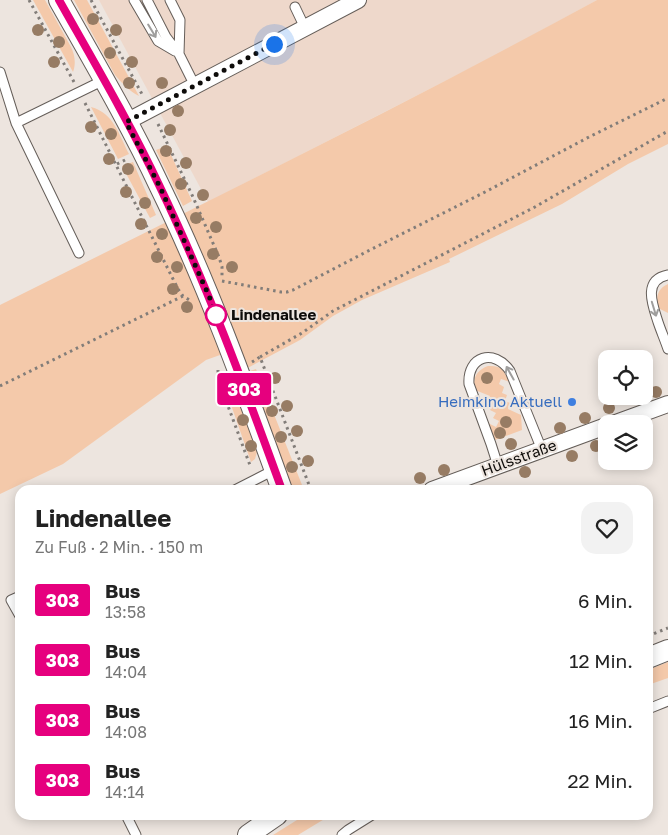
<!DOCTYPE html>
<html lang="de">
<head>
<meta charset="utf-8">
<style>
	:root { --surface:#fff; --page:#f2f2f2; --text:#222; --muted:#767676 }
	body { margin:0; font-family:"Golos Text",sans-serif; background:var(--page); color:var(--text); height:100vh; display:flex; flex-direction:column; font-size:19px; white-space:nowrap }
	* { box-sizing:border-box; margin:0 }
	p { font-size:16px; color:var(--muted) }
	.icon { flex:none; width:28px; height:28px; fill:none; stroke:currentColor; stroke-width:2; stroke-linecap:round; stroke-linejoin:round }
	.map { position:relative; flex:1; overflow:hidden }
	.sheet { position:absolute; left:15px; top:485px; width:638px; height:335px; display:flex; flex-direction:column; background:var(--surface); border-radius:15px; box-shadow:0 2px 12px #0003 }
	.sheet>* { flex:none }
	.badge { padding:0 10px; border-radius:4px; font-size:18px; line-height:32px }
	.fabs { position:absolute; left:598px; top:350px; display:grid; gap:10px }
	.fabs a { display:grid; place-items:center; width:55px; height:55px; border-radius:10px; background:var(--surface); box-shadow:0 2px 12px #0003; font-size:25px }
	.you { position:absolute; width:25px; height:25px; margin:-12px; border:4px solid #fff; border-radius:50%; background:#1a73e8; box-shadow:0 0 0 8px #1a73e833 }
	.map>.badge { position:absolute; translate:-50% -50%; box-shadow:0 0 0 2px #fff }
	.round { display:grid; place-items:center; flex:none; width:52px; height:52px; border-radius:15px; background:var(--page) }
	.headline { display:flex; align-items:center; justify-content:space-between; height:85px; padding:0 20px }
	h1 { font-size:24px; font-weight:700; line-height:38px }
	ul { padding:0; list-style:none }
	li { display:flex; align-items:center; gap:15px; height:60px; padding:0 20px }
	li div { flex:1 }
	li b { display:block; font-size:19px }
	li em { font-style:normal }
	li .badge { min-width:55px; font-weight:700; text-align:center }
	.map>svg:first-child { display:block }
	.commercial { fill:#eed8cb }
	.green { fill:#f4c9aa }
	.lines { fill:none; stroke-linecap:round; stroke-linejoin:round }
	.service-casing { stroke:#655e59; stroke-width:11 }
	.minor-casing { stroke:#655e59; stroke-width:18 }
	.tertiary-casing { stroke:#655e59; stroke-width:22 }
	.path { stroke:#827d79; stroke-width:3; stroke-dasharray:2.5 4; stroke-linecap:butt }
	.service { stroke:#fff; stroke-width:9 }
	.minor { stroke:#fff; stroke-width:16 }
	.tertiary { stroke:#fff; stroke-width:20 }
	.tree { fill:#977c64 }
	.oneway { stroke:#9f9e9d }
	.line-casing { stroke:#fff; stroke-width:11 }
	.line { stroke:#e6007e; stroke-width:8 }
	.walk { stroke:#0e0c0a; stroke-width:5; stroke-dasharray:0 9 }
	.stop-dot { fill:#fff; stroke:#e6007e; stroke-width:2.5 }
	.shop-dot { fill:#3f7fe0; stroke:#ede5df; stroke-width:2 }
	.labels { text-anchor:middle; stroke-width:4; stroke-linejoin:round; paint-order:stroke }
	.stop-label { font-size:15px; font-weight:bold; fill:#0e0c0a; stroke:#ede5df; text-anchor:start }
	.shop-label { font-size:15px; fill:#366cbe; stroke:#ede5df; text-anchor:end }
	.street-label { font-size:15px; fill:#0e0c0a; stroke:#ede5df }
</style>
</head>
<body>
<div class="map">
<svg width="668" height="835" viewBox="0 0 668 835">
	<rect width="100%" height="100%" fill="#ede5df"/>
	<path class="commercial" d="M99,0H597L500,53L208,202Z"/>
	<path class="green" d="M33,0H45L71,47C75,55 76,64 73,72Z
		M74,0H87L139,96C129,91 122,83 115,75Z
		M597,0H668V144L628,164L562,204L449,259L450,262L362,300L333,316L300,340L242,371L234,350L206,360L63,464L0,494V305C200,205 401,107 597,0Z
		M91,107C114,113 119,135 129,154L118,159Z
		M167,146L192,201L183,206L156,150Z
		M133,162L156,215L150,218L122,166Z
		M668,284V313L658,308C656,297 657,289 668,284Z
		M488,366C501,365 506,371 510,382L501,379L499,384L504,387L502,393L507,395L505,401L510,403L508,409L521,415L522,430L495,440L492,436L488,423L496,427L499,421L493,418L496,413L490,410L493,405L487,402L490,396L475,390C472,378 477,370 488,366Z
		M256,369L304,490H293L250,371Z
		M232,380L256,441L257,452L255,459L251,462L223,382Z
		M668,662V678L648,685V670Z
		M305,815H331L298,835H273Z"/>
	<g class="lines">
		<g class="service-casing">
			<path id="service" d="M134,0L158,41L175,51
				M147,0L166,37L179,54L195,86
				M170,0L180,20L179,54
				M295,7L305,28
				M0,72L16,123L79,253
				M16,123L104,80
				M668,275C642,280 653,306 658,322C661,331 665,340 668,349
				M498,466L491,444L469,384C467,356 494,348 510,371L542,450
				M235,490L274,470
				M20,596L11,600L20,616
				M648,709L668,701
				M126,815L136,835
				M342,835L348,830L372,815"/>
		</g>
		<g class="minor-casing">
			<path id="minor" d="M126,122L358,0
				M613,424L668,404
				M432,490L606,426"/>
		</g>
		<g class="tertiary-casing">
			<path id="tertiary" d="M59,0C94,62 130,123 160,187C208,285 245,388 282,490
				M648,658L668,650
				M248,835L277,815"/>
		</g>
		<path class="path" d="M29,0L74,82
			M91,0L143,96
			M85,103L178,289L183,296L191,301
			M158,124L193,197L219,257L222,267V279
			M117,164L127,159
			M222,281L281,292H287L293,290L366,252L487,191L589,137L668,98
			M260,357L302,333L333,311L533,208L668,131
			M252,362L260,357L311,490
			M218,370V379L251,468
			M0,386L183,296
			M648,636L668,628"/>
		<use href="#service" class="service"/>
		<use href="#minor" class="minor"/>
		<use href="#tertiary" class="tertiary"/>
	</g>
	<g class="tree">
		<circle cx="93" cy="19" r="6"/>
		<circle cx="38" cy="30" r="6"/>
		<circle cx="116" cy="30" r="6"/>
		<circle cx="59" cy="42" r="6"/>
		<circle cx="110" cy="53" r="6"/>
		<circle cx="54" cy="62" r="6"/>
		<circle cx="132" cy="62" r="6"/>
		<circle cx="129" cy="83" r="6"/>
		<circle cx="162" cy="83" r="6"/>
		<circle cx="178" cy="111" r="6"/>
		<circle cx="91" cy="127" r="6"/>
		<circle cx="170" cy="130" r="6"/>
		<circle cx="111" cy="134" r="6"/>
		<circle cx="166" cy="151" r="6"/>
		<circle cx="109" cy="159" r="6"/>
		<circle cx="186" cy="163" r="6"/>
		<circle cx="128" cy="169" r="6"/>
		<circle cx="181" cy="184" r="6"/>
		<circle cx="126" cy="192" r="6"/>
		<circle cx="203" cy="195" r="6"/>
		<circle cx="145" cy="203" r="6"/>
		<circle cx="196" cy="218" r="6"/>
		<circle cx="141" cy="224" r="6"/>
		<circle cx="216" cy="227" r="6"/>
		<circle cx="162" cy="234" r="6"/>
		<circle cx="213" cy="254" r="6"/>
		<circle cx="157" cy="257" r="6"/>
		<circle cx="177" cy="267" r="6"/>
		<circle cx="232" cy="267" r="6"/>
		<circle cx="173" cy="289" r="6"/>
		<circle cx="187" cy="307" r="6"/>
		<circle cx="275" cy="378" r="6"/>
		<circle cx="487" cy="378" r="6"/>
		<circle cx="263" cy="382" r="6"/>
		<circle cx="231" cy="392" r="6"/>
		<circle cx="656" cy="392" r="6"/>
		<circle cx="287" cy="406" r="6"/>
		<circle cx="609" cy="408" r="6"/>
		<circle cx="272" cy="411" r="6"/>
		<circle cx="585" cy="418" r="6"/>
		<circle cx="243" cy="420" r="6"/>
		<circle cx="506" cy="422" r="6"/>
		<circle cx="560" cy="428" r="6"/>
		<circle cx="297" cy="431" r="6"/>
		<circle cx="500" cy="433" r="6"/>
		<circle cx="281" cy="437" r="6"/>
		<circle cx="511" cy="444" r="6"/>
		<circle cx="251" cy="446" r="6"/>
		<circle cx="596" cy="446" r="6"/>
		<circle cx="572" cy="456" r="6"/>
		<circle cx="308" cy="461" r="6"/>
		<circle cx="292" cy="467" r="6"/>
		<circle cx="444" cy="470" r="6"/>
		<circle cx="525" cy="472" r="6"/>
		<circle cx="420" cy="478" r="6"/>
	</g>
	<defs><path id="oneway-shaft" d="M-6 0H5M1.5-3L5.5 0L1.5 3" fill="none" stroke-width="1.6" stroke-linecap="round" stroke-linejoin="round" transform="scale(1.25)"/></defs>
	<g class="oneway">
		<use href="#oneway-shaft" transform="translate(152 31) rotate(59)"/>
		<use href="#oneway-shaft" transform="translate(654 309) rotate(73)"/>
		<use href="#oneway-shaft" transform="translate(510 373) rotate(-119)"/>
	</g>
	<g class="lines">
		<g class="line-casing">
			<path id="line" d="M59,0C94,62 130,123 160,187C207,285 245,388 282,490"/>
		</g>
		<use href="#line" class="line"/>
		<path class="walk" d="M216,315L209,296L160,187L126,122L274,44"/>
	</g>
	<circle class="stop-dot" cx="216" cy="315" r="10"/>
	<circle class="shop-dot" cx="572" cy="402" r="5"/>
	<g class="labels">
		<g class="stop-label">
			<text x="231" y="320">Lindenallee</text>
		</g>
		<g class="shop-label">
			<text x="562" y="407">Heimkino Aktuell</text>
		</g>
		<g class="street-label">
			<text transform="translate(519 458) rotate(-20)" y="5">Hülsstraße</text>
		</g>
	</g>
</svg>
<div class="fabs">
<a><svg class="icon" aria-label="locate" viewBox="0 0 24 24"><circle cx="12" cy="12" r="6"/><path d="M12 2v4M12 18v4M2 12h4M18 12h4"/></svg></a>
<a><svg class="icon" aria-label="layers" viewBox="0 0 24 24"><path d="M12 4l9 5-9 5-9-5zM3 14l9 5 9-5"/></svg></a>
</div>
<div class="you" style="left:274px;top:44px"></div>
<b class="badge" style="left:244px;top:389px;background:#e6007e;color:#fff">303</b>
<section class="sheet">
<div class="headline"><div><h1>Lindenallee</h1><p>Zu Fuß · 2 Min. · 150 m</p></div><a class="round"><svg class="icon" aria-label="heart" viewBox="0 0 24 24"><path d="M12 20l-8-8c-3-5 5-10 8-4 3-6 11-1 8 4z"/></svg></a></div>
<ul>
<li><span class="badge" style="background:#e6007e;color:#fff">303</span><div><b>Bus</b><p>13:58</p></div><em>6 Min.</em></li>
<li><span class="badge" style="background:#e6007e;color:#fff">303</span><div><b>Bus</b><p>14:04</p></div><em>12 Min.</em></li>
<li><span class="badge" style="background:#e6007e;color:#fff">303</span><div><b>Bus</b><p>14:08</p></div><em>16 Min.</em></li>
<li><span class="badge" style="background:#e6007e;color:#fff">303</span><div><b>Bus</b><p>14:14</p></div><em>22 Min.</em></li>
</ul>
</section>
</div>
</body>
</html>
